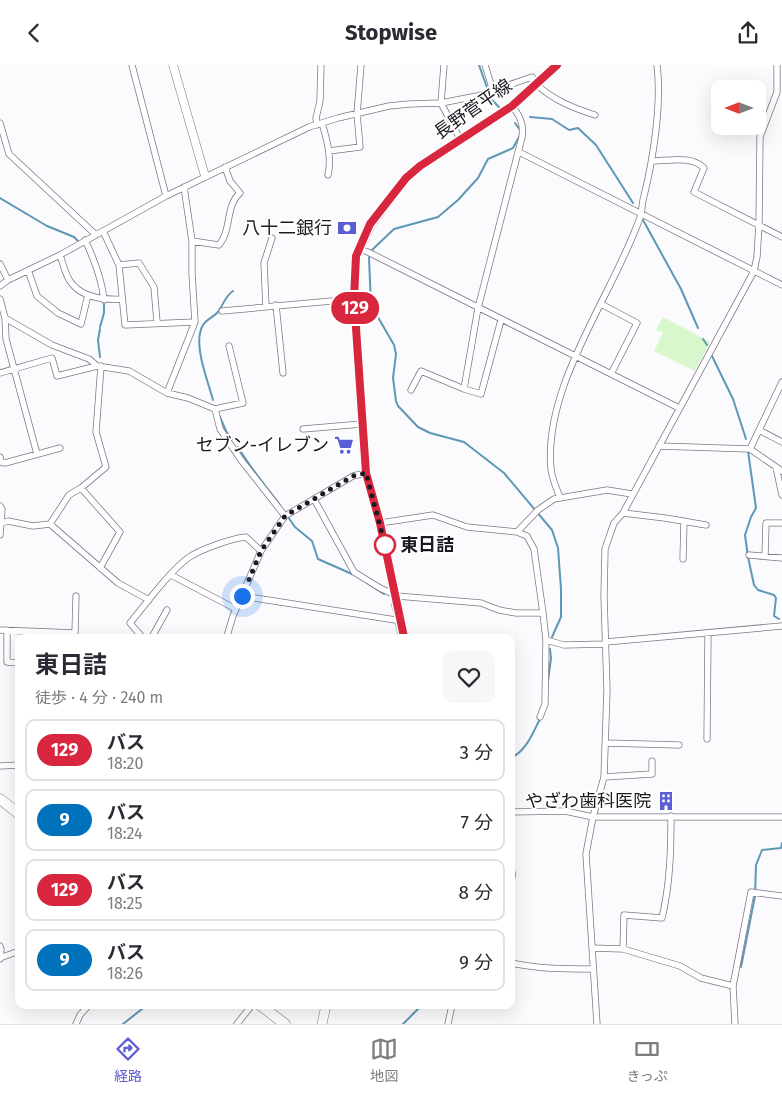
<!DOCTYPE html>
<html lang="ja">
<head>
<meta charset="utf-8">
<style>
	:root { --surface:#fff; --page:#f7f7f7; --text:#2b2b33; --muted:#7c7c81; --line:#e1e1e2; --accent:#5b5dd5 }
	body { margin:0; font-family:"Fira Sans","Noto Sans JP",sans-serif; background:var(--page); color:var(--text); height:100vh; display:flex; flex-direction:column; font-size:19px; white-space:nowrap }
	* { box-sizing:border-box; margin:0 }
	p { font-size:16px; color:var(--muted) }
	.icon { flex:none; width:28px; height:28px; fill:none; stroke:currentColor; stroke-width:2; stroke-linecap:round; stroke-linejoin:round }
	.map { position:relative; flex:1; overflow:hidden }
	.details { position:absolute; left:15px; top:569px; width:500px; height:375px; display:flex; flex-direction:column; background:var(--surface); border-radius:10px; box-shadow:0 5px 20px #0002 }
	.details>* { flex:none }
	.badge { padding:0 10px; border-radius:16px; font-size:18px; line-height:32px }
	.needle { width:32px; rotate:270deg }
	.controls { position:absolute; left:711px; top:15px; display:grid; gap:10px }
	.controls a { display:grid; place-items:center; width:55px; height:55px; border-radius:10px; background:var(--surface); box-shadow:0 5px 20px #0002; font-size:25px }
	.you { position:absolute; width:25px; height:25px; margin:-12px; border:4px solid #fff; border-radius:50%; background:#1a73e8; box-shadow:0 0 0 8px #1a73e833 }
	.map>.badge { position:absolute; translate:-50% -50%; box-shadow:0 0 0 2px #fff }
	.round { display:grid; place-items:center; flex:none; width:52px; height:52px; border-radius:10px; background:var(--page) }
	.summary { display:flex; align-items:center; justify-content:space-between; height:85px; padding:0 20px }
	h1 { font-size:24px; font-weight:700; line-height:38px }
	ul { padding:0; list-style:none }
	li { display:flex; align-items:center; gap:15px; height:62px; margin:0 10px 8px; padding:0 10px; border:2px solid var(--line); border-radius:10px }
	li div { flex:1 }
	li b { display:block; font-size:19px }
	li em { font-style:normal }
	li .badge { min-width:55px; font-weight:700; text-align:center }
	header { display:flex; justify-content:space-between; align-items:center; height:65px; padding:0 20px; background:var(--surface); font-size:22px; font-weight:700 }
	.tabs { display:flex; justify-content:space-around; align-items:center; height:70px; border-top:1px solid var(--line); background:var(--surface); font-size:14px; color:var(--muted) }
	.tabs a { display:grid; justify-items:center; gap:2px }
	.tabs .current { color:var(--accent) }
	.map>svg:first-child { display:block }
	.green { fill:#d9f7cc }
	.lines { fill:none; stroke-linecap:round; stroke-linejoin:round }
	.stream { stroke:#5e98b5; stroke-width:2 }
	.street-casing { stroke:#7e7787; stroke-width:7 }
	.secondary-casing { stroke:#7e7787; stroke-width:9 }
	.primary-casing { stroke:#7e7787; stroke-width:10 }
	.highway-casing { stroke:#7e7787; stroke-width:11 }
	.street { stroke:#fff; stroke-width:5.5 }
	.secondary { stroke:#fff; stroke-width:8 }
	.primary { stroke:#fff; stroke-width:9 }
	.highway { stroke:#fff; stroke-width:10 }
	.line-casing { stroke:#fff; stroke-width:11 }
	.line { stroke:#d7263d; stroke-width:8 }
	.walk { stroke:#1c1920; stroke-width:5; stroke-dasharray:0 9 }
	.stop-dot { fill:#fff; stroke:#d7263d; stroke-width:2.5 }
	.labels { text-anchor:middle; stroke-width:4; stroke-linejoin:round; paint-order:stroke }
	.street-label { font-size:18px; fill:#1c1920; stroke:#fff }
	.poi-label { font-size:18px; fill:#1c1920; stroke:#fff; text-anchor:end }
	.stop-label { font-size:18px; font-weight:bold; fill:#1c1920; stroke:#fff; text-anchor:start }
</style>
</head>
<body>
<header><svg class="icon" aria-label="back" viewBox="0 0 24 24"><path d="M15 5l-7 7 7 7"/></svg>Stopwise<svg class="icon" aria-label="share" viewBox="0 0 24 24"><path d="M12 15V3M7 8l5-5 5 5M5 13v7h14v-7"/></svg></header>
<div class="map">
<svg width="782" height="959" viewBox="0 0 782 959">
	<rect width="100%" height="100%" fill="#fbfafd"/>
	<path class="green" d="M663,252L710,277L695,306L654,286L663,268L656,265Z"/>
	<g class="lines">
		<path class="stream" d="M479,0L491,34L499,42
			M530,52L552,54L569,65L578,63L596,80L633,138
			M515,58L520,65
			M519,72L513,83L488,94L478,113L458,135L438,152L394,164L372,185L369,193L371,240L394,280L396,289L393,313L396,336L398,341L418,362L430,368L464,377L504,408L552,465L558,483L561,524V552L552,572
			M0,133L47,161L74,172L78,176
			M643,155L681,224L698,263
			M100,262L104,248V239
			M100,264L98,275L100,292
			M703,274L707,280
			M711,289L733,334L746,374
			M213,335C208,316 192,278 203,260C206,255 213,252 217,248C223,241 225,231 233,226
			M219,350L227,368L233,374
			M238,382C250,403 266,421 280,440
			M748,386L756,443L751,452L745,470L748,492L754,520L758,525L774,530L776,533L774,551L779,554
			M288,452L295,462L312,476L318,494L352,509
			M367,518L384,529
			M392,539L395,551
			M396,558L399,572
			M548,616L551,593L550,584
			M511,693C527,685 532,669 540,654
			M511,789L515,810L513,819L511,820
			M741,902L755,831L756,800L762,785L781,783L782,778
			M123,959L147,940
			M403,959L422,940"/>
		<g class="street-casing">
			<path id="street" d="M132,0L166,131
				M444,0L441,38L460,74
				M485,0L493,26
				M536,19C553,35 573,43 595,50
				M0,58L9,89L95,169
				M322,58C327,75 332,92 328,110
				M317,60L316,53L320,36L321,0
				M329,86L360,82L357,49L361,0
				M519,87L782,220
				M652,96C669,96 691,90 704,103L694,127L782,172
				M184,122L192,176V208L195,257
				M103,166L119,200L125,260L195,257L167,328
				M85,175C94,194 102,215 104,235
				M192,176L219,180C232,165 225,141 240,128L230,116L225,102
				M359,184L368,187L679,343
				M60,190C63,198 65,209 70,216C81,233 104,235 122,234
				M0,199L8,215
				M119,200L139,198L154,222L157,257
				M28,205L37,231L58,248L81,259L88,230
				M0,221L8,215L60,190L166,131L309,62L338,53L389,41L409,39L441,38L477,31L532,12L538,18
				M0,234L5,253L6,274L37,389
				M601,239L637,258L611,309
				M276,240L283,308
				M266,242L264,198L272,173
				M222,246L354,234
				M5,253L52,280L89,294L97,301
				M501,255L481,329L464,324L478,243L522,72C524,59 520,51 512,41
				M0,308L52,293L57,311L97,301L129,306L167,328L188,333L215,344L220,364L241,395L285,451
				M411,325L421,306L464,324
				M215,344L243,338L229,281
				M303,364L362,359
				M759,365L782,377
				M659,381L750,384L782,406
				M750,384L782,317
				M0,392L1,397L5,398L60,383
				M776,402L782,430
				M81,423L120,467L100,503
				M560,433C557,424 552,414 551,404C543,319 614,229 641,150C642,145 642,140 643,135C653,96 662,39 657,0
				M314,434L354,507L380,523L397,531L481,538L499,545L516,548H543L546,575L564,580L606,579
				M0,441L2,444L0,470
				M623,448L665,453L706,460
				M1,458L8,456L33,461L50,459L69,430L81,423L106,402L96,367L101,301
				M380,458L433,450L467,462L517,467L538,445L554,434L607,425L632,429
				M50,459L118,518L149,535
				M517,467L527,471L534,484L543,548
				M749,490L782,493
				M765,491L766,458H782
				M683,494L684,456
				M171,510L236,544
				M242,531L402,556
				M0,565L75,568L76,531
				M7,565V597L19,598
				M142,572L130,558C146,539 168,508 188,493C199,485 232,473 246,472L261,486
				M152,572L167,545
				M228,572L227,571L233,551L261,486L285,451L353,411L366,408
				M606,577L782,561
				M540,652L545,639L546,575
				M707,674L708,568
				M606,678L679,680
				M0,701L19,700
				M604,712L652,709V696
				M511,747L565,746L593,752H782
				M0,881L1,884L0,894
				M592,883L623,884L680,901L701,913L733,921L735,959
				M623,884L624,850L662,853C670,819 671,786 671,751
				M0,893L19,886
				M511,898C539,904 565,904 593,904
				M733,921L751,827L782,831
				M76,959L80,950L89,940
				M237,959L252,940
				M448,959L452,940
				M597,959L586,789L593,752L604,712L607,625L604,531L605,484L614,458L623,448L754,206L757,192L759,159L760,72L777,27V0"/>
		</g>
		<g class="secondary-casing">
			<path id="secondary" d="M173,0L205,111"/>
		</g>
		<g class="primary-casing">
			<path id="primary" d="M404,572L380,458L366,408L354,234L356,191L371,159L406,113L420,101L512,41L557,0
				M322,959L326,940"/>
		</g>
		<g class="highway-casing">
			<path id="highway" d="M0,734L19,749
				M260,940L285,959"/>
		</g>
		<use href="#street" class="street"/>
		<use href="#secondary" class="secondary"/>
		<use href="#primary" class="primary"/>
		<use href="#highway" class="highway"/>
	</g>
	<g class="lines">
		<g class="line-casing">
			<path id="line" d="M404,572L380,458L366,408L354,234L356,191L370,159L406,113L420,101L512,41L557,0"/>
		</g>
		<use href="#line" class="line"/>
		<path class="walk" d="M242,531L261,486L285,451L353,411L366,408L385,480"/>
	</g>
	<defs>
		<g id="bank-bare" transform="scale(1.5)"><path d="M-6-4H6V4H-6ZM0-2.3a2.3 2.3 0 1 0 0 4.6a2.3 2.3 0 1 0 0-4.6Z" fill="#5b5dd5" stroke="#fff" stroke-width="2.5" paint-order="stroke"/></g>
		<g id="supermarket-bare" transform="scale(1.5)"><path d="M-6-5.5h2.5l.6 2H6L4.5 2H-2.5L-4.4-4H-6ZM-1.5 3.2a1.3 1.3 0 1 0 .1 0ZM3 3.2a1.3 1.3 0 1 0 .1 0Z" fill="#5b5dd5" stroke="#fff" stroke-width="2.5" paint-order="stroke"/></g>
		<g id="building-bare" transform="scale(1.5)"><path d="M-4-6H4V6H1V3H-1V6H-4ZM-2.5-4.3h1.7v1.8h-1.7ZM.8-4.3h1.7v1.8H.8ZM-2.5-1h1.7V.8h-1.7ZM.8-1h1.7V.8H.8Z" fill="#5b5dd5" stroke="#fff" stroke-width="2.5" paint-order="stroke"/></g>
	</defs>
	<g fill-rule="evenodd">
		<use href="#bank-bare" x="347" y="163"/>
		<use href="#supermarket-bare" x="344" y="380"/>
		<use href="#building-bare" x="666" y="736"/>
	</g>
	<circle class="stop-dot" cx="385" cy="480" r="10"/>
	<g class="labels">
		<g class="street-label">
			<text transform="translate(473 44) rotate(-35)" y="6">長野菅平線</text>
		</g>
		<g class="poi-label">
			<text x="332" y="169">八十二銀行</text>
			<text x="329" y="386">セブン-イレブン</text>
			<text x="651" y="742">やざわ歯科医院</text>
		</g>
		<g class="stop-label">
			<text x="400" y="486">東日詰</text>
		</g>
	</g>
</svg>
<div class="controls">
<a><svg class="needle" viewBox="-14 -14 28 28"><path d="M0-13l5 13h-10z" fill="#e53935"/><path d="M0 13l5-13h-10z" fill="#7c7c81"/></svg></a>
</div>
<div class="you" style="left:242px;top:531px"></div>
<b class="badge" style="left:355px;top:243px;background:#d7263d;color:#fff">129</b>
<section class="details">
<div class="summary"><div><h1>東日詰</h1><p>徒歩 · 4 分 · 240 m</p></div><a class="round"><svg class="icon" aria-label="heart" viewBox="0 0 24 24"><path d="M12 20l-8-8c-3-5 5-10 8-4 3-6 11-1 8 4z"/></svg></a></div>
<ul>
<li><span class="badge" style="background:#d7263d;color:#fff">129</span><div><b>バス</b><p>18:20</p></div><em>3 分</em></li>
<li><span class="badge" style="background:#0072bc;color:#fff">9</span><div><b>バス</b><p>18:24</p></div><em>7 分</em></li>
<li><span class="badge" style="background:#d7263d;color:#fff">129</span><div><b>バス</b><p>18:25</p></div><em>8 分</em></li>
<li><span class="badge" style="background:#0072bc;color:#fff">9</span><div><b>バス</b><p>18:26</p></div><em>9 分</em></li>
</ul>
</section>
</div>
<nav class="tabs">
<a class="current"><svg class="icon" aria-label="directions" viewBox="0 0 24 24"><path d="M12 3l9 9-9 9-9-9zM9 14v-3h6M13 9l2 2-2 2"/></svg>経路</a>
<a><svg class="icon" aria-label="map" viewBox="0 0 24 24"><path d="M3 6l6-2 6 2 6-2v14l-6 2-6-2-6 2zM9 4v14M15 6v14"/></svg>地図</a>
<a><svg class="icon" aria-label="tickets" viewBox="0 0 24 24"><path d="M3 7h18v10H3zM15 7v10"/></svg>きっぷ</a>
</nav>
</body>
</html>
